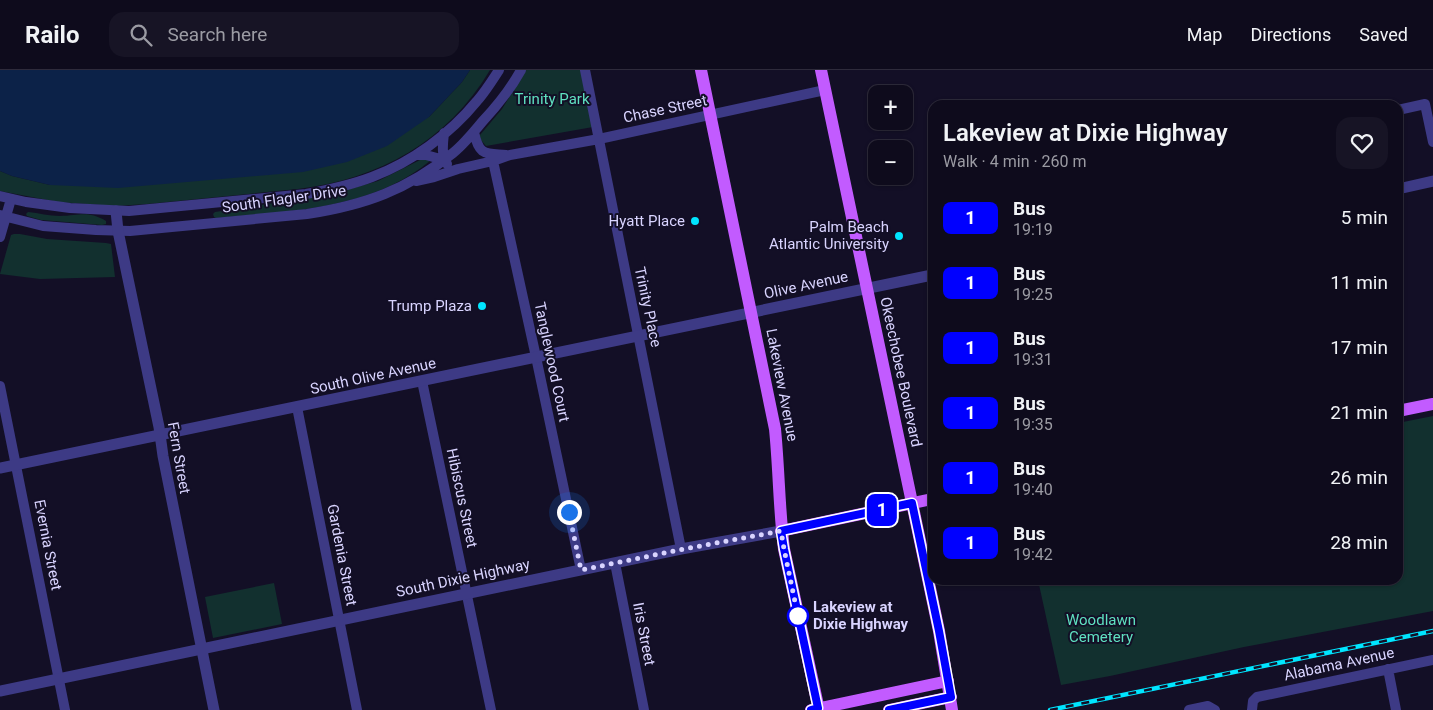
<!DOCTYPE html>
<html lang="en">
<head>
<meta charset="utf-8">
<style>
	:root { --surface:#0e0b1c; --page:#171425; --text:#f1f3f6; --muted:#9b9ba3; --line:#2e2b3b }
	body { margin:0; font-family:Roboto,sans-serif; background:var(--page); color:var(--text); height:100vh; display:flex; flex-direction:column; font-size:19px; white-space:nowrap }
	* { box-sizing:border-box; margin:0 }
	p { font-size:16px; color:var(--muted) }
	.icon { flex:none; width:28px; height:28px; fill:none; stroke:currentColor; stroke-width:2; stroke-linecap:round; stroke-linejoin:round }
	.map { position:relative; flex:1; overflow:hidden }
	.details { position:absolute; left:928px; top:30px; width:475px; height:485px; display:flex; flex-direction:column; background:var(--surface); border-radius:15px; box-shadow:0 1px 4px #0004,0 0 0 1px var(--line) }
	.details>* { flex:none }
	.badge { padding:0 10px; border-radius:8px; font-size:18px; line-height:32px }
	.fabs { position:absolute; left:868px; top:15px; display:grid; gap:10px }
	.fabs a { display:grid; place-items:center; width:45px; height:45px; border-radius:10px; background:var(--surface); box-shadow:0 1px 4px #0004,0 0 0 1px var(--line); font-size:25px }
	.you { position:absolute; width:25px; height:25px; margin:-12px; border:4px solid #fff; border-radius:50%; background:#1a73e8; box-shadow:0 0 0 8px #1a73e833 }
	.map>.badge { position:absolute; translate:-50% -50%; box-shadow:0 0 0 2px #fff }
	.round { display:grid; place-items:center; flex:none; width:52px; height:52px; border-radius:15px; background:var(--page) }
	.headline { display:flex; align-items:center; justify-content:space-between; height:85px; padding:0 15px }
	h1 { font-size:24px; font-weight:600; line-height:38px }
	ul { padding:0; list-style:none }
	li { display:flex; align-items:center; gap:15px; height:65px; padding:0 15px }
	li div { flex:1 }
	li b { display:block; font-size:19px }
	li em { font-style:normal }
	li .badge { min-width:55px; font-weight:700; text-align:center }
	header { display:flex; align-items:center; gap:30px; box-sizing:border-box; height:70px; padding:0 25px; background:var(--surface); border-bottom:1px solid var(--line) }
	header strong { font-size:24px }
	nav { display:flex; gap:28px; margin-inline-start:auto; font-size:18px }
	.search { width:350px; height:45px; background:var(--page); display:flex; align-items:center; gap:12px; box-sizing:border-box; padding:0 18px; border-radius:15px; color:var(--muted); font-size:19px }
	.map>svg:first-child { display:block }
	.green { fill:#12302f }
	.water { fill:#0c2248 }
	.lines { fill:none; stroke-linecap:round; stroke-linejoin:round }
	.minor { stroke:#3d3a85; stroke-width:10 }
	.tertiary { stroke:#3d3a85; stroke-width:11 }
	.primary { stroke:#c25bff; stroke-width:12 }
	.rail-casing { stroke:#00e5ff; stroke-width:4.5 }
	.rail { stroke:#130f26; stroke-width:2.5; stroke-dasharray:8; stroke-linecap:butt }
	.line-casing { stroke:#fff; stroke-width:11 }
	.line { stroke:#00f; stroke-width:8 }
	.walk { stroke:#d9d4ff; stroke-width:5; stroke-dasharray:0 9 }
	.poi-dot { fill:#00e5ff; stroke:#130f26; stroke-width:2 }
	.stop-dot { fill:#fff; stroke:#00f; stroke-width:2.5 }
	.labels { text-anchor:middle; stroke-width:4; stroke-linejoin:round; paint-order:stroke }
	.park-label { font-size:15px; fill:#5fe0c0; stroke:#130f26 }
	.street-label { font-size:15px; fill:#d9d4ff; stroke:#130f26 }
	.poi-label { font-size:15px; fill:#d9d4ff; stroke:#130f26; text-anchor:end }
	.stop-label { font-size:15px; font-weight:bold; fill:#d9d4ff; stroke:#130f26; text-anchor:start }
</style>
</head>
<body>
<header>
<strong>Railo</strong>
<div class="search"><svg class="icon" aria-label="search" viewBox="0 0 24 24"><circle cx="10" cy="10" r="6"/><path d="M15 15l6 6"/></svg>Search here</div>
<nav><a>Map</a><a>Directions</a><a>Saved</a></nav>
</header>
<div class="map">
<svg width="1433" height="640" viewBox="0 0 1433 640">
	<rect width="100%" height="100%" fill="#130f26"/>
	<path class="green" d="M470,0H490C448,71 379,109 298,119L147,134L116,136L58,132L0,121V101L12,106L50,115L429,47L462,12Z
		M526,0H581L593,57L486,76L480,69V65L502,39Z
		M422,89L431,90C372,140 288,141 216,148L214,147L213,144L215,142L320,126L350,119L378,111Z
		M28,142C39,143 49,146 60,146C79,146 87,140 106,151V154L102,155L41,150L27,146L26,144Z
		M14,164H20L47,169L106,173L111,174L115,207L40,209L0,204L11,165Z
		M1433,346V541L1244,577L1110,606L1061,615L1038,510H1398V353Z
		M274,513L282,554L213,568L205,527Z"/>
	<path class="water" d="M0,0H470L462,12L429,47L387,76L347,92L303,102L118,118L50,115L12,106L0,101Z"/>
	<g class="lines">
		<path class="minor" d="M585,0L681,479
			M1398,40L1425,34L1433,72
			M474,62C479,86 485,83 506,85
			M444,63C443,73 441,85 447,94
			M416,85H426L444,90
			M493,91L536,287L581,500
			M416,111L434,107L458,99L493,91L510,85L599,69L825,20
			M0,126L26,132L70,138L129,141L306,124C328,120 351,115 372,107C412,92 450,64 477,31C485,22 492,11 499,0
			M0,145L43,156L96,160L130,161L307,144C365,135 407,120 453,83C464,74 473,63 482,52C497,36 510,20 521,0
			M0,167L11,129
			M422,311L491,640
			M0,316L65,640
			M297,337L357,640
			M615,493L644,640
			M1388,599L1396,640
			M1189,640L1208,636L1215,640
			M1252,640L1253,631L1257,627L1433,590"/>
		<path class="tertiary" d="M1398,119L1433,111
			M116,141L118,161L159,357L163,386L214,640
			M0,398L932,205
			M0,621L681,479L781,461"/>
		<path class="primary" d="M701,0L775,359C779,399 779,439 784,479L819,640
			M821,0L939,561L952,640
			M1398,341L1433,334
			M781,461L932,429
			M811,640L948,611
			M889,640L951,627"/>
		<g class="rail-casing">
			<path id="rail" d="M1050,640L1433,561"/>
		</g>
		<use href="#rail" class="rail"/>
	</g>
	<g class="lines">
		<g class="line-casing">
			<path id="line" d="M811,640L818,638L784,479L781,461L912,433L939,561L951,627L889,640"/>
		</g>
		<use href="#line" class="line"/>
		<path class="walk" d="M569,442L581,500L684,479L781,461L784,479L798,546"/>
	</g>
	<g class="poi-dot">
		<circle cx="695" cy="151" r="5"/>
		<circle cx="899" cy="166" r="5"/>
		<circle cx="482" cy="236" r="5"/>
	</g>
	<circle class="stop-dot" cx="798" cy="546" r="10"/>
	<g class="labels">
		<g class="park-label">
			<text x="552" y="34">Trinity Park</text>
			<text x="1101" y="555">Woodlawn<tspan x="1101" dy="17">Cemetery</tspan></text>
		</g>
		<g class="street-label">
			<text transform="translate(665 39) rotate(-12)" y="5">Chase Street</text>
			<text transform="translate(284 129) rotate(-8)" y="5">South Flagler Drive</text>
			<text transform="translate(806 215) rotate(-12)" y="5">Olive Avenue</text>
			<text transform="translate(648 237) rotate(78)" y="5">Trinity Place</text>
			<text transform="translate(552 292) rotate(78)" y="5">Tanglewood Court</text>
			<text transform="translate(901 302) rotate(78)" y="5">Okeechobee Boulevard</text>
			<text transform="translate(373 306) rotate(-12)" y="5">South Olive Avenue</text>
			<text transform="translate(782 315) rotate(79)" y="5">Lakeview Avenue</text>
			<text transform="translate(179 388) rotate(80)" y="5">Fern Street</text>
			<text transform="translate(462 428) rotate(78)" y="5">Hibiscus Street</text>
			<text transform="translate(48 475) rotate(79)" y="5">Evernia Street</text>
			<text transform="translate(342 485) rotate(79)" y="5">Gardenia Street</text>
			<text transform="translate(463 508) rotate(-12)" y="5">South Dixie Highway</text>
			<text transform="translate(644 564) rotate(79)" y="5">Iris Street</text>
			<text transform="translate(1339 594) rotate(-12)" y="5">Alabama Avenue</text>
		</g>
		<g class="poi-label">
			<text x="685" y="156">Hyatt Place</text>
			<text x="889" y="162">Palm Beach<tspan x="889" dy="17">Atlantic University</tspan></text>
			<text x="472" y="241">Trump Plaza</text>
		</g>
		<g class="stop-label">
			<text x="813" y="542">Lakeview at<tspan x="813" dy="17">Dixie Highway</tspan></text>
		</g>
	</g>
</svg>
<div class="fabs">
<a>+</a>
<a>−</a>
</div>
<div class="you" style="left:569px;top:442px"></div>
<b class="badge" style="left:882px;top:440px;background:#00f;color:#fff">1</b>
<section class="details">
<div class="headline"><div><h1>Lakeview at Dixie Highway</h1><p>Walk · 4 min · 260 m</p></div><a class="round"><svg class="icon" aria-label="heart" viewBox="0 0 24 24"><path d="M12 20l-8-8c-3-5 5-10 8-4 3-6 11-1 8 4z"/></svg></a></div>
<ul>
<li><span class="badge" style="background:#00f;color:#fff">1</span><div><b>Bus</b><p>19:19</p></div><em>5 min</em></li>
<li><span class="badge" style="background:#00f;color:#fff">1</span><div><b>Bus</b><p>19:25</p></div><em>11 min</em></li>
<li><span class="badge" style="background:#00f;color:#fff">1</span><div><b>Bus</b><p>19:31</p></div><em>17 min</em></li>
<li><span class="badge" style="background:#00f;color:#fff">1</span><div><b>Bus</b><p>19:35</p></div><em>21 min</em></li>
<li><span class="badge" style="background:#00f;color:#fff">1</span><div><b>Bus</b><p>19:40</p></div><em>26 min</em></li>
<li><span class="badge" style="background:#00f;color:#fff">1</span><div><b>Bus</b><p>19:42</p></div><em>28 min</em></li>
</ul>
</section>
</div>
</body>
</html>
